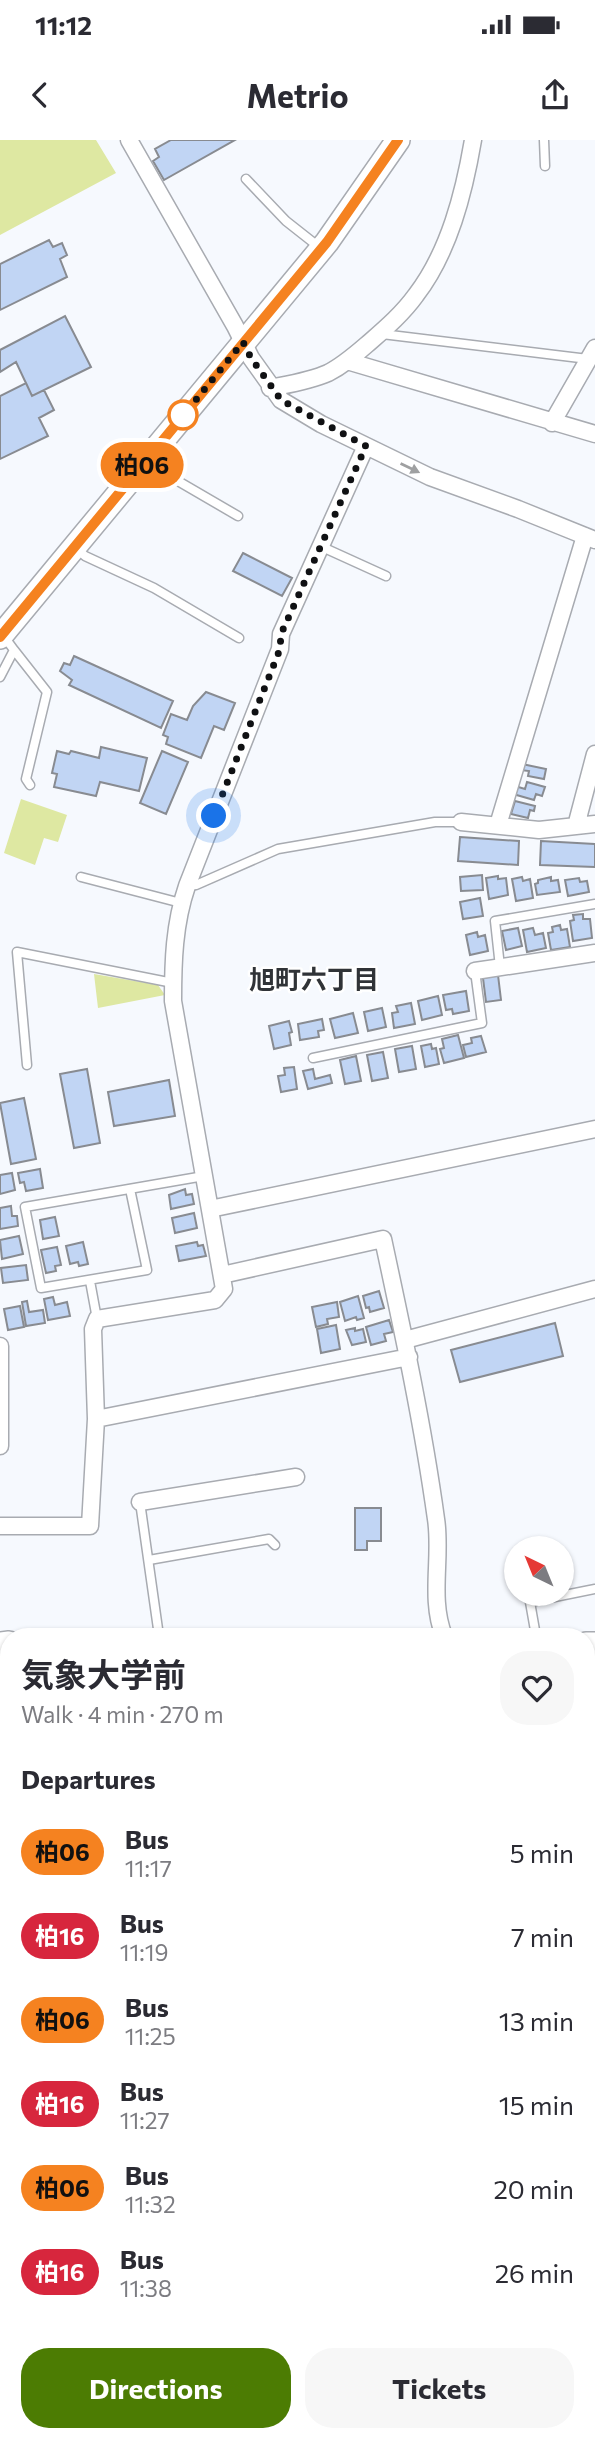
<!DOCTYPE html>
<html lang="en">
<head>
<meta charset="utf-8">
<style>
	:root { --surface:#fff; --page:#f7f7f7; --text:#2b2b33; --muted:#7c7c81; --accent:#4c7c03 }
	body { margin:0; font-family:Commissioner,"Noto Sans JP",sans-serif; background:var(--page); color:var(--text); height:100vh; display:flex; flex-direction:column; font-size:26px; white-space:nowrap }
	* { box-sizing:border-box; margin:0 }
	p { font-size:23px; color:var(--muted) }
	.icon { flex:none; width:38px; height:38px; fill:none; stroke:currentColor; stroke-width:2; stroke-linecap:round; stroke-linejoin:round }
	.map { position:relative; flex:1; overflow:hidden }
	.sheet { position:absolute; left:0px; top:1488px; width:595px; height:814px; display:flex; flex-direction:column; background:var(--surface); border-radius:28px 28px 0 0; box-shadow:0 2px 5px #0004 }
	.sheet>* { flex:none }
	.badge { padding:0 14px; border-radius:23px; font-size:24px; line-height:46px }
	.needle { width:46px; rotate:317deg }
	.tools { position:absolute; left:504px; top:1396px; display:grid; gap:14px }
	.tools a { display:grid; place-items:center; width:70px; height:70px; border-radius:50%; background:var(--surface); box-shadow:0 2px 5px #0004; font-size:35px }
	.you { position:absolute; width:35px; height:35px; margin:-18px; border:5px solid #fff; border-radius:50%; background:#1a73e8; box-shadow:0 0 0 10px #1a73e833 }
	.map>.badge { position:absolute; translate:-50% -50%; box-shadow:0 0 0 4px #fff }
	h2 { padding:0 21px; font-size:26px; line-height:63px }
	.round { display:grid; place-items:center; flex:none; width:74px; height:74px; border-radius:28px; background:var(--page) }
	.summary { display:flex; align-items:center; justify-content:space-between; height:119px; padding:0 21px }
	h1 { font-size:33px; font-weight:700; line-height:52px }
	.cta { display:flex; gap:14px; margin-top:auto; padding:14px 21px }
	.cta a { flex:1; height:80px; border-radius:28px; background:var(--accent); color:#fff; font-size:28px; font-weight:700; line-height:80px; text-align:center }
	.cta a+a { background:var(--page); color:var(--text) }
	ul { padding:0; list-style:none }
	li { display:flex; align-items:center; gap:21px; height:84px; padding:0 21px }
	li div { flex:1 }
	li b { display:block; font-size:26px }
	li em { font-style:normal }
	li .badge { min-width:77px; font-weight:700; text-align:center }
	.status { display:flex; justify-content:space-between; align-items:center; height:49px; padding:0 35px; background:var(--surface); direction:ltr }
	.status svg { height:19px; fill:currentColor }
	header { display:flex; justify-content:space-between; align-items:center; height:91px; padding:0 21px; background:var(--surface); font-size:32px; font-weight:700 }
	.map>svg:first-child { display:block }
	.green { fill:#dee8a2 }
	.forest { fill:#c4d072 }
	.building { fill:#c1d5f4; stroke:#888b91; stroke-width:2 }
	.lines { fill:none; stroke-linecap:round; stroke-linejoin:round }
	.lane-casing { stroke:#a8abb1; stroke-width:11 }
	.street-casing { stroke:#a8abb1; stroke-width:19 }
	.secondary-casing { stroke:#a8abb1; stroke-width:26 }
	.lane { stroke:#fff; stroke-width:8 }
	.street { stroke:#fff; stroke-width:16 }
	.secondary { stroke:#fff; stroke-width:23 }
	.oneway { fill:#9fa0a1 }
	.line-casing { stroke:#fff; stroke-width:16 }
	.line { stroke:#f58220; stroke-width:10 }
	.walk { stroke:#101113; stroke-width:7; stroke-dasharray:0 12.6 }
	.stop-dot { fill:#fff; stroke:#f58220; stroke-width:3.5 }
	.labels { text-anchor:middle; stroke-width:5; stroke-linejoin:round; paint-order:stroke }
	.neighbourhood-label { font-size:26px; font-weight:bold; fill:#303337; stroke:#fff }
</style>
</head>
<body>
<div class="status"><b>11:12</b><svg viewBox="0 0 49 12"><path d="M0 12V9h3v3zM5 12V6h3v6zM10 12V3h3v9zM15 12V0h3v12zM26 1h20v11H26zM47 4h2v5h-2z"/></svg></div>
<header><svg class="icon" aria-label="back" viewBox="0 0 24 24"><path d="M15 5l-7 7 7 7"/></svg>Metrio<svg class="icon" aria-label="share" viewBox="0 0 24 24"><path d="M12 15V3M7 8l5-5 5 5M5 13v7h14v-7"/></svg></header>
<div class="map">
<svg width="595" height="2300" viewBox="0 0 595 2300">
	<rect width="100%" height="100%" fill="#f6f9fe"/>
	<path class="green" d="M0,0H96L116,33L0,95Z
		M21,659L67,675L58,702L44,698L35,725L4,713Z
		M94,834L158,845L165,855L98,868Z"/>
	<path class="forest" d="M9,1905V2081H0V1907Z"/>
	<path class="building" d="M171,0H235L164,40L153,21L159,17L155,9Z
		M49,100L53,107L62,103L67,115L60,119L67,137L0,170V124Z
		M65,176L91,227L32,256L16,222L0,232V210Z
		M26,243L32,256L44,250L54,270L39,278L48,296L0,319V256Z
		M243,413L292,438L282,456L233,431Z
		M74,516L173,561L161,588L69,545L72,540L60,531L64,523L70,525Z
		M206,552L235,563L224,590L214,586L201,618L166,604L168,597L163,595L171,574L187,580L193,566Z
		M101,607L147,618L139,651L100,642L96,656L54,647L57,634L52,633L57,611L69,614L71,611L99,618Z
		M162,611L188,622L166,674L140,663Z
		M522,624L546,629L544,639L528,636L529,631L520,630Z
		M527,642L545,647L542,656L536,654L534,660L513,654L515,646L525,649Z
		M515,661L535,666L534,671L530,670L528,678L511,674Z
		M460,697L519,701L518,725L458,721Z
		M541,701L595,704V727L540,725Z
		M482,735L483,750L461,751L460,737Z
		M498,736V739L506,738L508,755L489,759L486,738Z
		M522,737L523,741L530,739L533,758L516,761L512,739Z
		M551,737V741L558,740L560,752L537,755L535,744L538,743V740Z
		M579,738L580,742L587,741L589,752L568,756L565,740Z
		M480,758L483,776L463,779L460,762Z
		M583,774V779H590L592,798L573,801L570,781L574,780L573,775Z
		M560,785L561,790L567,789L570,807L551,810L548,793L553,792L552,787Z
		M518,788L522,806L506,810L502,791Z
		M533,788L535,795L543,793L546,808L527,812L523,790Z
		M477,792L478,797L485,795L488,811L470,815L466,795Z
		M498,835L501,860L486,862L483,838Z
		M466,851L469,871L453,874L452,869L446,870L443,855Z
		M438,856L442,875L422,880L418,861Z
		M411,863L415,884L394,888L392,873L398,872L396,866Z
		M382,868L386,887L368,891L364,872Z
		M353,873L358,893L335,898L330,879Z
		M322,879L324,890L318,891L319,897L300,900L298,884Z
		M289,881L292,892L289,893L291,905L274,909L269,886Z
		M458,895L464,918L444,923L440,909L444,908L442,899Z
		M481,896L486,912L466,917L463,905L472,903L471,898Z
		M431,904L432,909L436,908L439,924L425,927L421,906Z
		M412,906L416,929L399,932L395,909Z
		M383,912L388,938L372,941L367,915Z
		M356,916L361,941L345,944L340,920Z
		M294,927L297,949L281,952L278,936L285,935L284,928Z
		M87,929L100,1003L74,1008L60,934Z
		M313,929L315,939L330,935L332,943L308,949L303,931Z
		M169,940L175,976L114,986L108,952Z
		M24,958L36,1019L11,1024L0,963Z
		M40,1029L43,1048L26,1051L24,1042L20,1043L18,1033Z
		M12,1033L15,1050L0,1054V1035Z
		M185,1049L186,1055L192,1054L194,1064L171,1069L169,1055Z
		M11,1066L12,1076H17L18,1086L0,1089V1068Z
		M194,1073L197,1088L175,1093L172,1078Z
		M55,1077L59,1096L43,1099L40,1080Z
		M19,1096L23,1114L2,1119L0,1100Z
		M83,1102L88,1124L79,1126L78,1122L70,1124L66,1106Z
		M197,1102L198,1106L203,1105L206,1116L179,1121L176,1106Z
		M57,1107L61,1125L55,1126L56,1131L46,1133L41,1110Z
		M26,1125L28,1140L3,1143L1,1128Z
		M379,1151L384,1168L370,1172L369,1167L366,1168L363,1156Z
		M358,1156L364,1178L357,1180L356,1177L345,1181L340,1162Z
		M53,1157L55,1165L67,1162L70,1176L48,1180L44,1159Z
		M27,1161L29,1172L43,1170L45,1183L26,1186L22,1162Z
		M337,1162L339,1177L327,1179L328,1184L316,1187L312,1167Z
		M20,1166L24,1187L8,1190L4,1169Z
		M389,1180L393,1192L384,1194L386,1201L371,1205L366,1187Z
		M555,1183L563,1216L460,1242L451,1210Z
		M336,1185L340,1209L321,1213L317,1189Z
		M355,1188V1191L363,1189L366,1202L352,1205L346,1190Z
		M355,1368H381V1401H367V1410H355Z
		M3,2093H9V2114L0,2112V2098Z"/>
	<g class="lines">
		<g class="lane-casing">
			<path id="lane" d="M544,0L545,26
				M246,39L286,81L319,107
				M382,194L588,219
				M147,323L238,376
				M320,406L386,436
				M76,408L85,416L154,448L239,498
				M14,510L47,552L26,639L30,645
				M0,537L14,510L3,495
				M81,737L181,763
				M187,746L196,745L278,709L435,682H461
				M500,827L495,781L595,764
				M313,918L482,883L475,831
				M27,925L17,812L173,843
				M130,1049L147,1130L41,1148L25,1067L204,1036
				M90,1141L97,1179
				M140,1362L159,1496
				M149,1420L269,1399L275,1405
				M536,1496L530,1462L595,1449
				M586,1706L595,1707
				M594,1923L595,1921
				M0,2138L9,2123"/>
		</g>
		<g class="street-casing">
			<path id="street" d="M129,0L235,186L251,218L281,260L321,284L430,337L518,369L595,400
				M347,221L595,294
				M270,248C290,244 310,241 328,233C344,225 357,213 371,201C387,187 403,173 416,155C449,112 464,53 473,0
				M552,283L595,208
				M461,682L539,690L595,684
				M498,685L585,396
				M576,686L595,614
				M475,831L595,813
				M210,1069L595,989
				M222,1135L383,1099C403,1192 423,1285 436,1379C442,1417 429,1459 444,1496
				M405,1200L595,1149
				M0,1206V1306
				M96,1279L409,1217
				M140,1362L296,1337
				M0,1386H90L96,1279L93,1189L97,1179L215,1160L224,1149L173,861C173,822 174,784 187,746L280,509L281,494L366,306
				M0,1560L4,1609L9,1615
				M586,1825L595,1817
				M586,2015L595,2020
				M0,2089L9,2088
				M586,2182L595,2172
				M586,2214L595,2217
				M45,2300L48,2292
				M113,2300L117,2292
				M249,2300L254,2292
				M365,2300L368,2292
				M479,2300L484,2292"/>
		</g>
		<g class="secondary-casing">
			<path id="secondary" d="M0,497L327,102L398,0
				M0,1504L9,1503
				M586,1504H595"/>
		</g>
		<use href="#lane" class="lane"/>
		<use href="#street" class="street"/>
		<use href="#secondary" class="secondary"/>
	</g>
	<defs><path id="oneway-solid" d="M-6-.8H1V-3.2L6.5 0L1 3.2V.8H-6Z" transform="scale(1.75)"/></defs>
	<use class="oneway" href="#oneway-solid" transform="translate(410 328) rotate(26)"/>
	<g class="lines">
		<g class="line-casing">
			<path id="line" d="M0,497L327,102L398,0"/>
		</g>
		<use href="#line" class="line"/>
		<path class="walk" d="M183,275L178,282L243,202L251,218L281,260L366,306L281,494L280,509L214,676"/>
	</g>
	<circle class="stop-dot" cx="183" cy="275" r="14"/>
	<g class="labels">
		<g class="neighbourhood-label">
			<text x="314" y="849">旭町六丁目</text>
		</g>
	</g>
</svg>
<div class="tools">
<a><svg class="needle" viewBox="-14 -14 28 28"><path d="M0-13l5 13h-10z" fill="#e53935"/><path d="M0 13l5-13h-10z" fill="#7c7c81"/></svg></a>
</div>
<div class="you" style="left:214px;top:676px"></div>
<b class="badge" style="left:142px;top:325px;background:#f58220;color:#111">柏06</b>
<section class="sheet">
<div class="summary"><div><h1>気象大学前</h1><p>Walk · 4 min · 270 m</p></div><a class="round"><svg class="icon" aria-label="heart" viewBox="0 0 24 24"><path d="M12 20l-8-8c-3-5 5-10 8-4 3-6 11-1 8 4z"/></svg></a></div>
<h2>Departures</h2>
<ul>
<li><span class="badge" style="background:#f58220;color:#111">柏06</span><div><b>Bus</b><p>11:17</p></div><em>5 min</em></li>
<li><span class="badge" style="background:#d7263d;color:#fff">柏16</span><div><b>Bus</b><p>11:19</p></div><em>7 min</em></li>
<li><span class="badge" style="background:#f58220;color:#111">柏06</span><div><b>Bus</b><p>11:25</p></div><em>13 min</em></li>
<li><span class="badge" style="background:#d7263d;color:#fff">柏16</span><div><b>Bus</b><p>11:27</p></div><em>15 min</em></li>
<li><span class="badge" style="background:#f58220;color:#111">柏06</span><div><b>Bus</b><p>11:32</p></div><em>20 min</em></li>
<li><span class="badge" style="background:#d7263d;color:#fff">柏16</span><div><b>Bus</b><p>11:38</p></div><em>26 min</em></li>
</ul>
<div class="cta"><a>Directions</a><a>Tickets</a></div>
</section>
</div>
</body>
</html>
